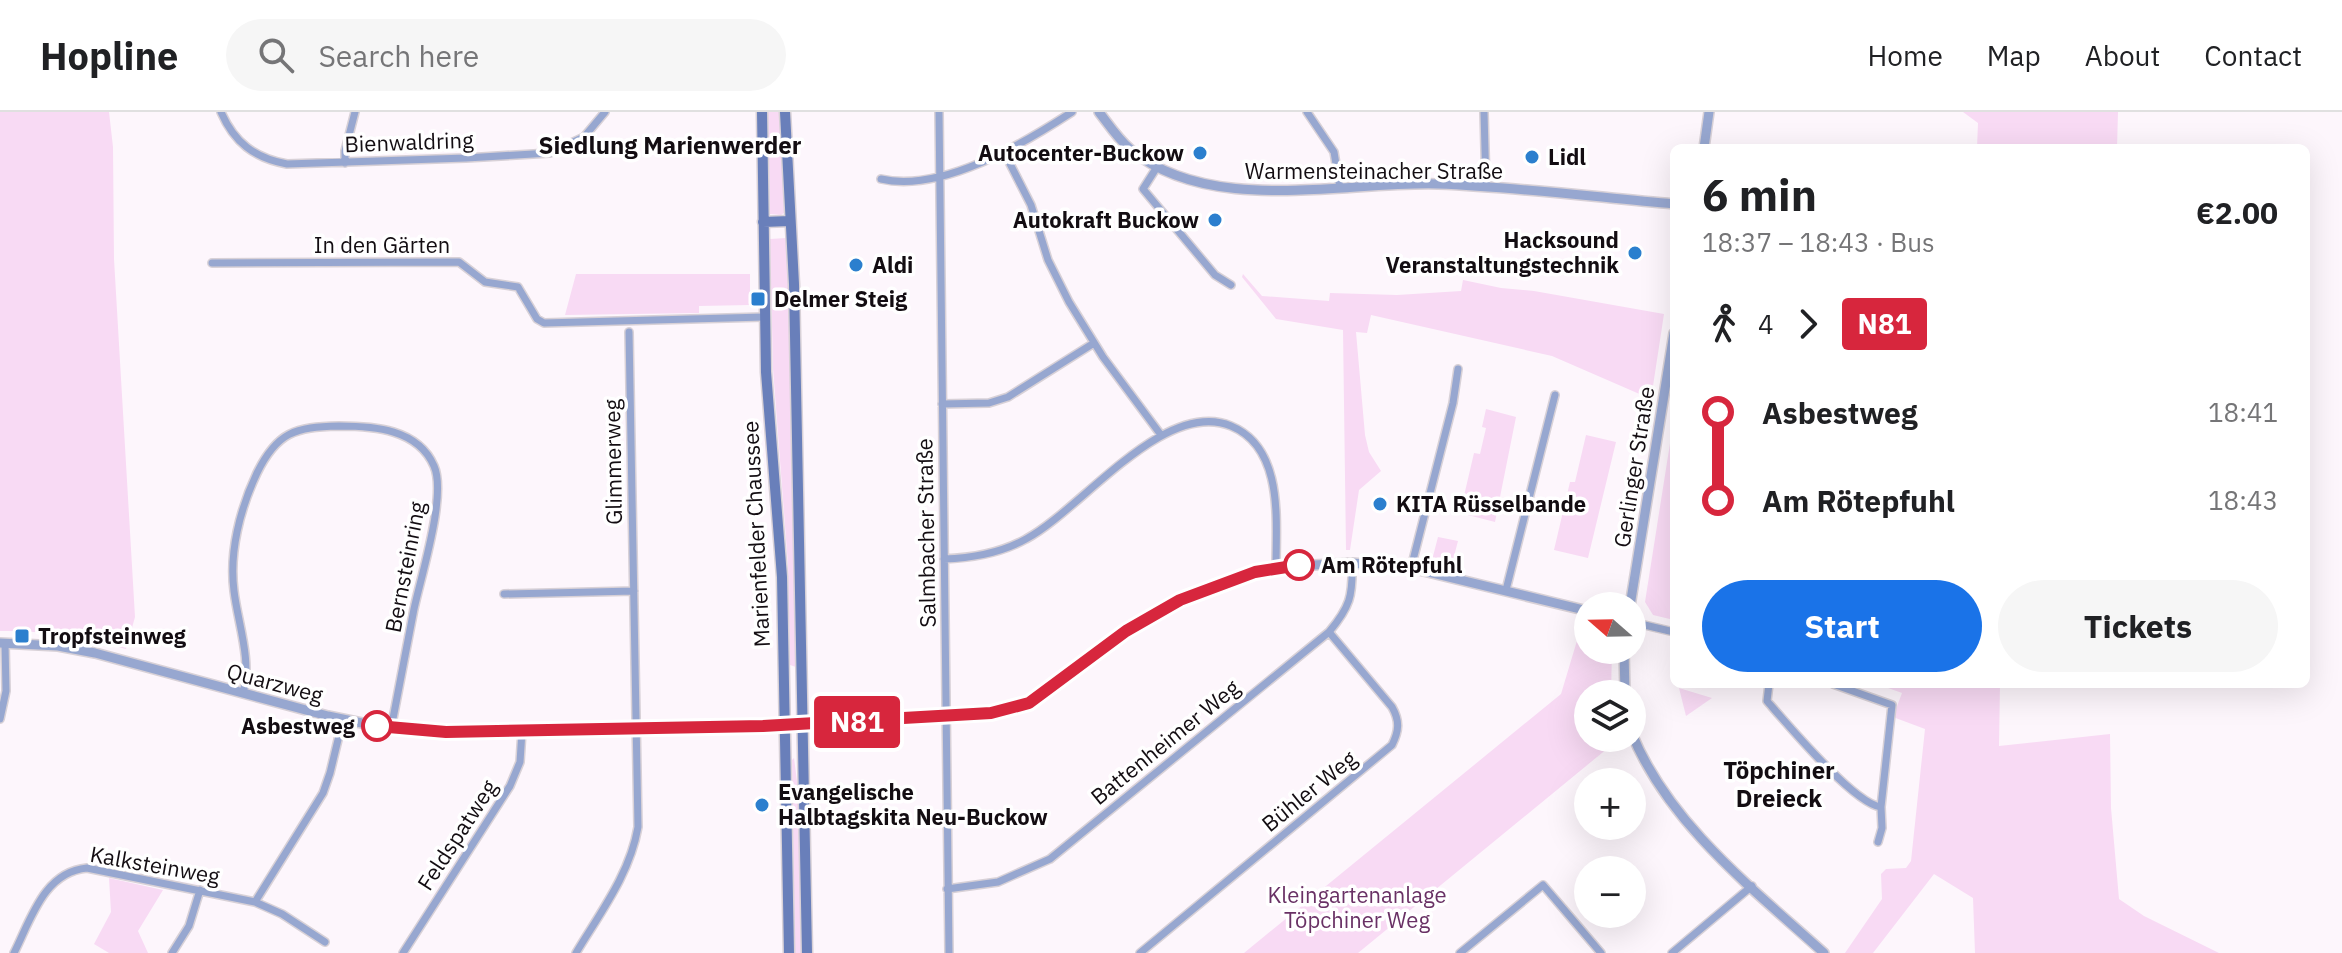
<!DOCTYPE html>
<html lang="en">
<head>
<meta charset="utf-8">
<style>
	:root { --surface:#fff; --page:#f6f6f6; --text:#202124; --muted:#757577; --line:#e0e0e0; --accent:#1a73e8 }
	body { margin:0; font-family:"IBM Plex Sans",sans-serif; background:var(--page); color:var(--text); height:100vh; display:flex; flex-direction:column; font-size:30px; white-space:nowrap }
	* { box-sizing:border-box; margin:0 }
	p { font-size:26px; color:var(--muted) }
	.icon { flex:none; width:44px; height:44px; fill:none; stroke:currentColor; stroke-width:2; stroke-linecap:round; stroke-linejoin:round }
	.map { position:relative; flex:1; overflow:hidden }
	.sheet { position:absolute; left:1670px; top:32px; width:640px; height:544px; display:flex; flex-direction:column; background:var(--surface); border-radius:12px; box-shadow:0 8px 32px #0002 }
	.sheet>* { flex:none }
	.badge { padding:0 16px; border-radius:6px; font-size:28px; line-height:52px }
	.needle { width:52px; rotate:290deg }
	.tools { position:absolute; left:1574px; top:480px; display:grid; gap:16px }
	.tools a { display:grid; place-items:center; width:72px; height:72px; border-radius:50%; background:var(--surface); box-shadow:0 8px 32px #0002; font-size:40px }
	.map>.badge { position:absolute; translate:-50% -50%; box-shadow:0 0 0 4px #fff }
	.legs { display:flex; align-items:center; gap:12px; height:88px; padding:0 32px; font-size:26px }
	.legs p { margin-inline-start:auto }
	.headline { display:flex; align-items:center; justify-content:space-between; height:136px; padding:0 32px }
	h1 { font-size:44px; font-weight:700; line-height:60px }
	.button { display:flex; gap:16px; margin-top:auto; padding:16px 32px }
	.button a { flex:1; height:92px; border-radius:48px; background:var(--accent); color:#fff; font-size:32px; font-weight:700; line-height:92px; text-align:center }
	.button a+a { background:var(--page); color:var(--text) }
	ul { padding:0 32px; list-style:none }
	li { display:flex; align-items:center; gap:28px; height:88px; font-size:30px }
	li i { display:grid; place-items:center; width:12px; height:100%; margin:0 10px; background:currentColor }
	li i::after { content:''; width:20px; height:20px; margin:-10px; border:6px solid; border-radius:50%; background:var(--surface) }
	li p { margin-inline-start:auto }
	li:first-child i { background:linear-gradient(#0000 50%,currentColor 0) }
	li:last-child i { background:linear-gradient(currentColor 50%,#0000 0) }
	header { display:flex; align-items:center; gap:48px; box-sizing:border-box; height:112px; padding:0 40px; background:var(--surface); border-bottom:2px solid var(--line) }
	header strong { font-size:38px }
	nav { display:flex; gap:44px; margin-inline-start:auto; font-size:28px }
	.search { width:560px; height:72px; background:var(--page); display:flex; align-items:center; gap:20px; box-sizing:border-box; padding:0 28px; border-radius:44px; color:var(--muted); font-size:30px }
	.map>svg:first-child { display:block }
	.green { fill:#f8daf4 }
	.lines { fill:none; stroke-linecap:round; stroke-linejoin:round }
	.minor-casing { stroke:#d8d1d7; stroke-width:10 }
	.tertiary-casing { stroke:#d8d1d7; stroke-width:12 }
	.secondary-casing { stroke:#d8d1d7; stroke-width:13 }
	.minor { stroke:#97a7d0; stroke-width:7 }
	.tertiary { stroke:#97a7d0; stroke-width:9 }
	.secondary { stroke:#697fba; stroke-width:10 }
	.line-1-casing { stroke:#fff; stroke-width:18 }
	.line-1 { stroke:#d7263d; stroke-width:12 }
	.poi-dot { fill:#2b7fce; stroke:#fff; stroke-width:3 }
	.stop-1-dot { fill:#fff; stroke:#d7263d; stroke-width:4 }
	.labels { text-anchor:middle; stroke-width:7; stroke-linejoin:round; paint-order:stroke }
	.street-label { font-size:22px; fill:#130d12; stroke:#fff }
	.poi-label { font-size:22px; font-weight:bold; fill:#130d12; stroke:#fff; text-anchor:start }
	.stop-label { font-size:22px; font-weight:bold; fill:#130d12; stroke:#fff; text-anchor:start }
	.park-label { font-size:22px; fill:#693165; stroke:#fff }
	.neighbourhood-label { font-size:24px; font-weight:bold; fill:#130d12; stroke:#fff }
</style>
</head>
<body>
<header>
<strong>Hopline</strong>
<div class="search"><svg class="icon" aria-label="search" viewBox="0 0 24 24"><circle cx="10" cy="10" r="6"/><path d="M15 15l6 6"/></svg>Search here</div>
<nav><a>Home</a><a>Map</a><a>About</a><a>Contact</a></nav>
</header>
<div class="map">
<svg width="2342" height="841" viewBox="0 0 2342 841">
	<rect width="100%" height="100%" fill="#fdf6fc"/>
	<path class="green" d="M0,0H109L113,35L114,147L135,505L126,537C83,526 44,518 0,519Z
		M768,0H781L784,101L781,103L770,102Z
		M1963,0H2118L2117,36H1977L1978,11Z
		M786,126L789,159L796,555L790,553L788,453L773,257L770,127Z
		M576,162H750V193L699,194V201L565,203Z
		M1243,162L1262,184L1329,189L1330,181L1397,183L1461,179L1463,168L1501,176L1534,179L1664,202L1651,287L1552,244L1371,203L1367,221L1356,220L1365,323L1369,340L1381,359L1359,378L1350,438H1346L1343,218L1276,207L1242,165Z
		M1486,297L1516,305L1495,410L1460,401L1474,341L1480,342L1486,316L1482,315Z
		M1674,306V508L1653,503L1645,490Z
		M1586,323L1616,330L1588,446L1554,438L1570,370H1575Z
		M1438,425L1458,429L1452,452L1432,448Z
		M1582,512L1588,513V538H1612L1611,582H1588V626L1619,627L1358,841H1244L1561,582Z
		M1877,572H2000L1999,634L2110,622L2111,696L2119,787L2144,804L2219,841H1975L1973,786L1934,762L1873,841H1845L1882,787L1881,762L1886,757L1906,756L1911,749L1925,617L1893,605L1902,581Z
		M1679,576L1712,586L1686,604Z
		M794,646L801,699L804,841H795L792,648Z
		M109,766L163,778L138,819L148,841H109L94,832L111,800Z"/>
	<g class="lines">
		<g class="minor-casing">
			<path id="minor" d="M221,0C234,30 254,46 287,52L466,46L550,41L584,25L605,0
				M939,0L949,841
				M1307,0L1334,40L1340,76
				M1484,0L1486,75
				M1004,40L1031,93L1048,148L1069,190L1103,245L1161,323
				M345,51V39L355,0
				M1157,55L1143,77L1215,163L1231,173
				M881,67C941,81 1023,32 1072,0
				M212,151L459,150L485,170L518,175L537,207L544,211L765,205
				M942,292L989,291L1008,285L1094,231
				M944,447C972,446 1001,441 1026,427C1081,398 1164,286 1231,314C1284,336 1276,408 1276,455
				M1411,456L1453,291L1458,257
				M1506,478L1555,283
				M504,482L634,479
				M1632,510L1674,520
				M1769,572L1767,589C1787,612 1854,692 1881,695
				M1833,572L1892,593L1881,695L1882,716L1878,730
				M243,581C252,548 238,512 234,479C229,440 240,397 257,361C277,320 295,315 339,314C374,314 418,317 434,354C447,383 421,464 414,497C406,537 399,577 391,617
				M0,607L6,579L5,531
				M947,777L998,770L1050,747L1329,520C1350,495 1353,484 1352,451
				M255,790L323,681L330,661L343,607
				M14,841C31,807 44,760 87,756L255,790L282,802L325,830
				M172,841L189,814L200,778
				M403,841L510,674L520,650L522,619
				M576,841C600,801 630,762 638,715L629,220
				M1140,841L1392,633C1399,619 1400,609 1392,595L1329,520
				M1460,841L1543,773L1601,841
				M1672,841L1752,774"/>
		</g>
		<g class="tertiary-casing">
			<path id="tertiary" d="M1099,0C1109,13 1118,27 1130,37C1210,104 1343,69 1438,72C1517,75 1595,85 1674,92
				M1704,36L1709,0
				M1630,494L1674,221
				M0,531L58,534L95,541L328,604L391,617L446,620L763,614L935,605L1011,597L1029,591L1048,579L1126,519L1180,488L1238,465L1276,455L1352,451L1411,456L1588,499
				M1624,538L1625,582
				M1632,622C1669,712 1753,777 1824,841"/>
		</g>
		<g class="secondary-casing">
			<path id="secondary" d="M762,0L766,260L782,465L789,841
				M785,0L794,172L807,841
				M763,110L790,109"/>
		</g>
		<use href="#minor" class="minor"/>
		<use href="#tertiary" class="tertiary"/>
		<use href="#secondary" class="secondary"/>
	</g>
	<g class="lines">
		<g class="line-1-casing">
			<path id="line-1" d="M377,614L446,620L763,614L991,601L1029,591L1126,519L1180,488L1255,460L1299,453"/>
		</g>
		<use href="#line-1" class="line-1"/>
	</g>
	<g class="poi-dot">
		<circle cx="1200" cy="41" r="8"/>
		<circle cx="1532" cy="45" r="8"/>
		<circle cx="1215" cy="108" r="8"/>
		<circle cx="1635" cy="141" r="8"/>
		<circle cx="856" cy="153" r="8"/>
		<rect x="750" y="179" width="16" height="16" rx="4"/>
		<circle cx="1380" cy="392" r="8"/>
		<rect x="14" y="516" width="16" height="16" rx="4"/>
		<circle cx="762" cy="693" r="8"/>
	</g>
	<g class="stop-1-dot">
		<circle cx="1299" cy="453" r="14"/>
		<circle cx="377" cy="614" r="14"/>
	</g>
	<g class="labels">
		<g class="street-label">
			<text transform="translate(409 30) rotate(-2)" y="8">Bienwaldring</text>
			<text x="1374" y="67">Warmensteinacher Straße</text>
			<text x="382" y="141">In den Gärten</text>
			<text transform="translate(613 350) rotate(-91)" y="8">Glimmerweg</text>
			<text transform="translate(1634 355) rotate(-81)" y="8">Gerlinger Straße</text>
			<text transform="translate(926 421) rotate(-91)" y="8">Salmbacher Straße</text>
			<text transform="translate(756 422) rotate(-93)" y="8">Marienfelder Chaussee</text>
			<text transform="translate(405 455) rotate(-79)" y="8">Bernsteinring</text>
			<text transform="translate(275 571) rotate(15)" y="8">Quarzweg</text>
			<text transform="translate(1165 630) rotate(-39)" y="8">Battenheimer Weg</text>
			<text transform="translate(1309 679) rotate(-39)" y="8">Bühler Weg</text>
			<text transform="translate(457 723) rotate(-57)" y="8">Feldspatweg</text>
			<text transform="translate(155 753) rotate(10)" y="8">Kalksteinweg</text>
		</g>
		<g class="poi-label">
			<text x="1184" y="49" text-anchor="end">Autocenter-Buckow</text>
			<text x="1548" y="53">Lidl</text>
			<text x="1199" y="116" text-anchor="end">Autokraft Buckow</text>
			<text x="1619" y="136" text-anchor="end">Hacksound<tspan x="1619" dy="25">Veranstaltungstechnik</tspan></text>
			<text x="872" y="161">Aldi</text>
			<text x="774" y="195">Delmer Steig</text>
			<text x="1396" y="400">KITA Rüsselbande</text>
			<text x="38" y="532">Tropfsteinweg</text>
			<text x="778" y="688">Evangelische<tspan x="778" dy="25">Halbtagskita Neu-Buckow</tspan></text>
		</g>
		<g class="stop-label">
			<text x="1321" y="461">Am Rötepfuhl</text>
			<text x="355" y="622" text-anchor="end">Asbestweg</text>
		</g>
		<g class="park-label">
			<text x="1357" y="791">Kleingartenanlage<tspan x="1357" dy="25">Töpchiner Weg</tspan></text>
		</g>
		<g class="neighbourhood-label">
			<text x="670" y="42">Siedlung Marienwerder</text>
			<text x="1779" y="667">Töpchiner<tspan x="1779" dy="28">Dreieck</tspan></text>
		</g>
	</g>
</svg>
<div class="tools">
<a><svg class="needle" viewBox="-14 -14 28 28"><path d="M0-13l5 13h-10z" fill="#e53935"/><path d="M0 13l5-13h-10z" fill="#757577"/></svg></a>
<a><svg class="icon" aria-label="layers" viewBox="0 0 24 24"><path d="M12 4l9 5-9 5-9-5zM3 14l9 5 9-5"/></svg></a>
<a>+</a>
<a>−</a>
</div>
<b class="badge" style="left:857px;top:610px;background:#d7263d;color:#fff">N81</b>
<section class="sheet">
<div class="headline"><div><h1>6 min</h1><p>18:37 – 18:43 · Bus</p></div><b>€2.00</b></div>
<div class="legs"><svg class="icon" aria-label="walk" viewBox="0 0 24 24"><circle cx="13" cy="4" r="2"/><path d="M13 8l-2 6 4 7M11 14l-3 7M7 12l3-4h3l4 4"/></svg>4<svg class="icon" aria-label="forward" viewBox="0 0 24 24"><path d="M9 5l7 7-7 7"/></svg><b class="badge" style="background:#d7263d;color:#fff">N81</b></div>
<ul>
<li><i style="color:#d7263d"></i><b>Asbestweg</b><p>18:41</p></li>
<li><i style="color:#d7263d"></i><b>Am Rötepfuhl</b><p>18:43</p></li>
</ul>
<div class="button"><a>Start</a><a>Tickets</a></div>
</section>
</div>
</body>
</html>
